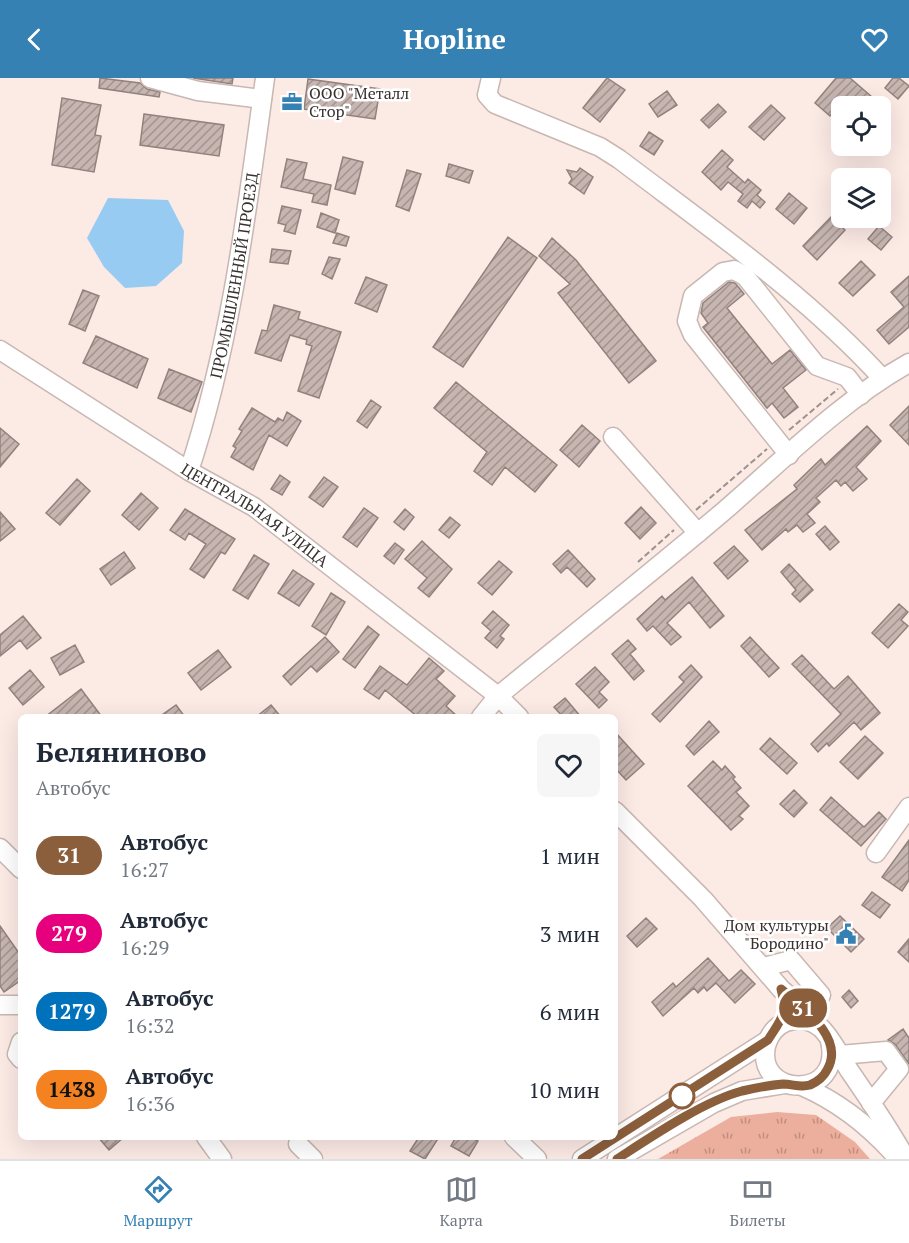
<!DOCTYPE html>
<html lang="ru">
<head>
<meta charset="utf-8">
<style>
	:root { --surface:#fff; --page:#f6f6f7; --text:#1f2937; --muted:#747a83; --line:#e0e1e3; --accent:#3581b4 }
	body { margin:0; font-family:"PT Serif",serif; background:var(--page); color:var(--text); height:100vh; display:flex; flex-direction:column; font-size:22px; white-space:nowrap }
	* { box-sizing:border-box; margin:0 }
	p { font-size:20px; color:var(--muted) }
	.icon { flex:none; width:33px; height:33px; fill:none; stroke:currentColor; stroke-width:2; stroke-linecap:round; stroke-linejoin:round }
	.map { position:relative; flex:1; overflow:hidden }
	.sheet { position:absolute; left:18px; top:636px; width:600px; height:426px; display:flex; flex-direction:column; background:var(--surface); border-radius:9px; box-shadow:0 6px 24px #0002 }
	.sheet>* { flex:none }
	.badge { padding:0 12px; border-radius:20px; font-size:21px; line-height:39px }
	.controls { position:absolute; left:831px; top:18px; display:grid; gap:12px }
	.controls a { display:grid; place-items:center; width:60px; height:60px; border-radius:9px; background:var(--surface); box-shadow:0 6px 24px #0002; font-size:30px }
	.map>.badge { position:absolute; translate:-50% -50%; box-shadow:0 0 0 3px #fff }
	.round { display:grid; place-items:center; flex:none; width:63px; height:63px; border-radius:9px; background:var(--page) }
	.summary { display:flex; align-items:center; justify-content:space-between; height:102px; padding:0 18px }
	h1 { font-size:28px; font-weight:600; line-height:45px }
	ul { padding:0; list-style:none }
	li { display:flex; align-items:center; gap:18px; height:78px; padding:0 18px }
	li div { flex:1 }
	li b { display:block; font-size:22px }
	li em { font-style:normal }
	li .badge { min-width:66px; font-weight:700; text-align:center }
	header { display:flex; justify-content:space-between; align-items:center; height:78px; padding:0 18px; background:var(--accent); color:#fff; font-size:27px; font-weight:600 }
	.menu { display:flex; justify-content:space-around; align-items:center; height:84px; border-top:2px solid var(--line); background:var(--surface); font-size:16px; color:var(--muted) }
	.menu a { display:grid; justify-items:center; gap:3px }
	.menu .on { color:var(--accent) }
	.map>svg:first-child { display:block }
	.grass { fill:url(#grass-tufts) }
	.water { fill:#98cbf2 }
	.building { fill:url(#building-hatch); stroke:#91827e; stroke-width:1.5 }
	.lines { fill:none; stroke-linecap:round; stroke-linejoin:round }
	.minor-casing { stroke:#c8b7b2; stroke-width:21 }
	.path { stroke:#9d908d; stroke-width:2; stroke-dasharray:6 3; stroke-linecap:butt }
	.minor { stroke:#fff; stroke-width:18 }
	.line-casing { stroke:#fff; stroke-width:14 }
	.line { stroke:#8b5e3c; stroke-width:9 }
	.stop-dot { fill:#fff; stroke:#8b5e3c; stroke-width:3 }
	.labels { text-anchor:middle; stroke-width:5; stroke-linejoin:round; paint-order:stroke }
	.poi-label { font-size:16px; fill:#38312f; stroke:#fff; text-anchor:start }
	.street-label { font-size:16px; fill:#38312f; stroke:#fff }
</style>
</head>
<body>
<header><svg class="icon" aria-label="back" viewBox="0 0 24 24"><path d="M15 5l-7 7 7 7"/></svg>Hopline<svg class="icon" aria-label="heart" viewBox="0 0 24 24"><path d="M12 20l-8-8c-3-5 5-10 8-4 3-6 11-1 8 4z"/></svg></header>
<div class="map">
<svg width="909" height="1081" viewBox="0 0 909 1081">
	<defs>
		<pattern id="grass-tufts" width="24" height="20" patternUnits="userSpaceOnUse" patternTransform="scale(1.5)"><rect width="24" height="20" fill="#ecae9d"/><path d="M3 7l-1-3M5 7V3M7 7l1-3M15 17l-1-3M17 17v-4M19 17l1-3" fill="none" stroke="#c08e80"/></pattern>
		<pattern id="building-hatch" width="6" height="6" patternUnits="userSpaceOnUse" patternTransform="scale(1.5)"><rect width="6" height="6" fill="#c6b5b0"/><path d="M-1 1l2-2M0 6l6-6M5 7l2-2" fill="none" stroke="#a29490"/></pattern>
	</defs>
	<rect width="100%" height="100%" fill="#fceae5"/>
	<path class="grass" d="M777,1034L816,1037L855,1064L870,1081H658L731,1039Z"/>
	<path class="water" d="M108,120L168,122L184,153L182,185L156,208L125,210L104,189L87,160Z"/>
	<path class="building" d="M100,0L140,5L147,11L160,14L159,19L99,10Z
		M193,0H233L232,6Z
		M607,0L625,12L600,44L583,30Z
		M836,0H850L872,19L864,28H842V35L836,30L830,38L815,25Z
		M893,0H899L909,8L898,21L885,10Z
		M308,1L380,11L375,41L304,31Z
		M667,13L677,27L658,39L649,26Z
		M62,20L101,27L95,57L101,58L94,94L52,87Z
		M718,26L726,34L709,50L701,42Z
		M771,27L785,40L764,62L749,49Z
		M144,36L224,47L219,78L140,67Z
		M649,54L663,63L654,77L640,68Z
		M722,72L733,82L727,89L745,105L748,101L761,112L757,117L765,124L760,130L752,123L747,130L738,123L743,116L728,104L721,112L702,94Z
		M343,79L363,84L355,116L335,111Z
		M287,81L307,85L303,101L331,107L327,127L312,124L314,116L281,109Z
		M449,86L473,93L469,105L446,98Z
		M580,90L593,99L584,116L569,105L572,101L567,92L577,94Z
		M407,92L421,96L409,133L396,128Z
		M789,115L807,130L794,146L776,131Z
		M282,128L301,132L295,156L284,153L286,147L278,145Z
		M321,135L339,142L335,155L317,149Z
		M831,139L845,152L817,182L803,168Z
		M879,148L892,159L881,172L868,161Z
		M337,155L349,159L346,168L333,165Z
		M508,159L537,180L463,289L433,269Z
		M552,160L576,182L656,283L629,305L558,215L570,206L539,178Z
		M272,171L291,173L288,186L270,184Z
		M329,179L340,181L332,201L322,196Z
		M861,183L875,197L853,218L839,205Z
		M909,198V249L889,266L877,252L904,229L891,214Z
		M366,199L387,207L377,234L355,225Z
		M729,204L735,205L744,216L727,230L772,286L790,272L806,292L783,310L798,329L784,340L772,325L767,330L703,249L708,245L701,235L703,225Z
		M83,212L99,218L85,253L69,246Z
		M274,227L300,234L298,241L341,254L319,320L298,313L312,268L306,266L307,262L290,257L281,283L255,275L262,252L267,253Z
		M96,258L148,281L137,310L83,285Z
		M169,291L202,304L191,334L158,320Z
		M456,304L557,387L535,414L505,389L492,407L474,393L487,374L434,330Z
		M371,322L381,329L367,350L357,343Z
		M909,328V367L890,347Z
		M252,330L275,344L278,340L283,343L287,334L301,343L287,368L269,357L253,392L231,379L236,370L233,368L242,353L239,351Z
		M582,347L600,363L579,389L560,372Z
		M867,348L881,363L856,389L867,401L853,413L845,404L841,408L836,402L816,420L820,424L807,436L815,445L803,454L797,447L788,454L786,451L762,472L745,452L797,411L794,407L821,381L825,387Z
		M0,350L19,366L0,389Z
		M280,397L290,404L282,417L271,411Z
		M324,399L338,409L323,429L309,419Z
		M77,401L90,413L60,447L46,435Z
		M141,415L158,430L139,452L122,437Z
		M641,429L656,445L640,461L625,445Z
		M364,430L378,440L357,469L343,459Z
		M185,431L235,461L225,476L221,474L204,500L190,491L206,466L189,455L185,462L170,452Z
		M405,431L414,439L404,452L394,444Z
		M0,434L15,451L0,463Z
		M450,439L460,447L449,460L439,452Z
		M825,448L839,464L830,472L816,456Z
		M422,463L452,491L429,519L418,510L427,500L405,481Z
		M395,465L404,472L394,486L384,478Z
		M734,468L748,483L728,501L714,485Z
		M568,472L595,501L587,509L567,489L561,495L553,486Z
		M124,474L135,490L111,507L100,491Z
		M254,477L269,486L248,521L233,512Z
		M499,483L512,494L492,517L478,505Z
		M789,486L813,512L800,524L792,516L796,512L781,494Z
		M293,492L314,506L299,528L278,515Z
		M692,499L724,538L710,550L689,524L667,545L681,559L671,567L653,548L647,553L637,541L662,518L665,522Z
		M331,515L345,524L326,557L312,548Z
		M899,526L908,534L901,542L908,548L888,570L872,555Z
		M493,533L509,547L500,558L504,561L497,570L485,560L491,553L482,545Z
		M23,538L41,560L27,571L20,562L0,578V557Z
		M368,548L379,557L355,590L343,581Z
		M325,559L339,574L317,594L311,588L291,607L283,598Z
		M750,559L779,590L769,599L741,568Z
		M628,562L636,571L630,576L644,593L634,602L612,576Z
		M75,567L84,584L60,597L51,580Z
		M218,572L231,589L201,612L188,595Z
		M802,577L834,611L848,598L880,635L861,652L854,644L829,668L827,665L818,674L811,666L841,636L792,586Z
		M429,580L444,593L436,601L455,618L446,628L458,639H418L385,612L379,621L364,611L380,588L407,607Z
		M691,587L702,599L660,644L652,636L684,604L679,599Z
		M595,589L609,604L599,614L607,622L599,630L576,606Z
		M30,592L44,609L23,627L9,610Z
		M81,611L102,639H45Z
		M565,620L581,639H563L554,629Z
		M176,627L185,639H159Z
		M271,627L281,639H256Z
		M709,643L719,654L694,677L686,668Z
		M615,654L644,686L626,702L615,690Z
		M865,658L883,675L858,701L840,684Z
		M770,660L797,685L787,696L760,671Z
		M713,683L722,692L725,688L735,699L733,701L741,710L736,714L749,728L739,738L743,741L731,752L688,708Z
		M794,712L807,725L794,739L780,726Z
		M831,719L864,749L879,734L886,741L861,768L820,732Z
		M909,762V802L902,813L882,799Z
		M872,814L890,827L880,840L862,827Z
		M840,838L864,861L851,874L827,850Z
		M646,840L657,851L637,869L627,858Z
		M0,848L21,878V902L4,914L0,908Z
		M909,861V884L898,874Z
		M708,880L729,903L741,892L755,906L735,925L716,905L707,913L704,909L698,915L694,910L663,938L652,924L673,905L676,909Z
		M849,912L858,923L851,930L842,919Z
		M903,951L909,960V986L895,966L888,962Z
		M98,1059H124L109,1072Z
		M419,1059H439L425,1081L410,1073Z
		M456,1059H470L478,1063L469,1078L451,1068Z"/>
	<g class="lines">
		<g class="minor-casing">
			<g id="minor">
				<path d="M150,0L198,13L262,21"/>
				<path d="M491,0L487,17L495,26L600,69L619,81C710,150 805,216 882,300"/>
				<path id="s1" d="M0,272L189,393L254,429L498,618L519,639"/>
				<path d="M613,359L698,455"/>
				<path d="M789,377L693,257L687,243L693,218L723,194L734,192L745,198L817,288L847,299L861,317"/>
				<path id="s2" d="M189,393C231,266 247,132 265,0"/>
				<path d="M481,639L498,618C574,556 650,496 724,433C783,382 841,323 909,285"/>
				<path d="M615,733L703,821L781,911L806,933L818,948"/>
				<path d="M0,770L21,791"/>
				<path d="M876,775L909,729"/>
				<path d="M764,889L791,882L821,917L806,933"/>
				<path d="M0,927H21"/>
				<path d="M830,963C844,1023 755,1020 766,968C769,957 776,948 786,944C798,940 811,942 821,950C832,961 841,979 849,992C869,1021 889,1050 906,1081"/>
				<path d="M21,964L17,976L21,981"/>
				<path d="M840,977L886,973L899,991L871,1025"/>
				<path d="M802,1008C839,1024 867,1046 894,1076"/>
				<path d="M206,1059L222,1081"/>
				<path d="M514,1059L537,1081"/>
				<path d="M298,1066L313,1081"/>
				<path d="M582,1081L768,962"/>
				<path d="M617,1081L714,1025L742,1013L785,1006"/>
			</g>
		</g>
		<path class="path" d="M789,352L838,311
			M696,432L767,371
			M638,484L674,452"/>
		<use href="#minor" class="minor"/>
	</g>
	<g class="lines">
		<g class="line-casing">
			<path id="line" d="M582,1081L768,962C781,941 788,937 781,911C802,929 846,960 827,992C824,998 817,1004 810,1007C800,1010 793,1006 783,1006C771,1007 755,1010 742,1013C704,1023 651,1059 617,1081"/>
		</g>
		<use href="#line" class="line"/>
	</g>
	<defs>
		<g id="office-bare" transform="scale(1.62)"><path d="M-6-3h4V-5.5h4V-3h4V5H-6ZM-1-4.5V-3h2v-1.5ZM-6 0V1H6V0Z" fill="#3581b4" stroke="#fff" stroke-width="2.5" paint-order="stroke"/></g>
		<g id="civic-bare" transform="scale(1.62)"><path d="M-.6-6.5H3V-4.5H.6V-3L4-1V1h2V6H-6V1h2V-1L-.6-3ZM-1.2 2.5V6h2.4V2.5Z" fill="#3581b4" stroke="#fff" stroke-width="2.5" paint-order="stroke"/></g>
	</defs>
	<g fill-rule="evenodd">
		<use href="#office-bare" x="292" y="24"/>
		<use href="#civic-bare" x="846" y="856"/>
	</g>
	<circle class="stop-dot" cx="682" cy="1018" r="12"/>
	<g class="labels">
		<g class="poi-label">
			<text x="309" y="21">ООО "Металл<tspan x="309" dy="18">Стор"</tspan></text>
			<text x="829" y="853" text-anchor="end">Дом культуры<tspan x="829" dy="18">"Бородино"</tspan></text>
		</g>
		<g class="street-label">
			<text dy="6" stroke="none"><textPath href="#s2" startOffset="201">ПРОМЫШЛЕННЫЙ ПРОЕЗД</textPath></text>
			<text dy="6" stroke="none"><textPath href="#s1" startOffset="304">ЦЕНТРАЛЬНАЯ УЛИЦА</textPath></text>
		</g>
	</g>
</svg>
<div class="controls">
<a><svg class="icon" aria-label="locate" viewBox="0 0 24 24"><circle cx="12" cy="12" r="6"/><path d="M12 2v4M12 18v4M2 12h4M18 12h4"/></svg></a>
<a><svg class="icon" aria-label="layers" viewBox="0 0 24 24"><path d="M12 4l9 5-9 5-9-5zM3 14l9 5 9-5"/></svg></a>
</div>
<b class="badge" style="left:803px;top:930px;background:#8b5e3c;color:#fff">31</b>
<section class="sheet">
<div class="summary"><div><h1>Беляниново</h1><p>Автобус</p></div><a class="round"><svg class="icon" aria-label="heart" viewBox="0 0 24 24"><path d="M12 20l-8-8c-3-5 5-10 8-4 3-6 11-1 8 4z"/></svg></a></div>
<ul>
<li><span class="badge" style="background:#8b5e3c;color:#fff">31</span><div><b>Автобус</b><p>16:27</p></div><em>1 мин</em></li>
<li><span class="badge" style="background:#e6007e;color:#fff">279</span><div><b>Автобус</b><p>16:29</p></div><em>3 мин</em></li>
<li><span class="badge" style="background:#0072bc;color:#fff">1279</span><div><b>Автобус</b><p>16:32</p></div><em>6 мин</em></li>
<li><span class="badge" style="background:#f58220;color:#111">1438</span><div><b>Автобус</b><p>16:36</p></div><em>10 мин</em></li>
</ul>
</section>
</div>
<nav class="menu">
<a class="on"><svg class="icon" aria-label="directions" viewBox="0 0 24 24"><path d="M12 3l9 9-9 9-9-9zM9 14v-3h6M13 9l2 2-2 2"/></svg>Маршрут</a>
<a><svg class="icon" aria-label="map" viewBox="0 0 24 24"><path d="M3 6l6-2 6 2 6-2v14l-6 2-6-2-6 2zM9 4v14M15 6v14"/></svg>Карта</a>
<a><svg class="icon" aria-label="tickets" viewBox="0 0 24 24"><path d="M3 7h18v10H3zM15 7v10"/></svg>Билеты</a>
</nav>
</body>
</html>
